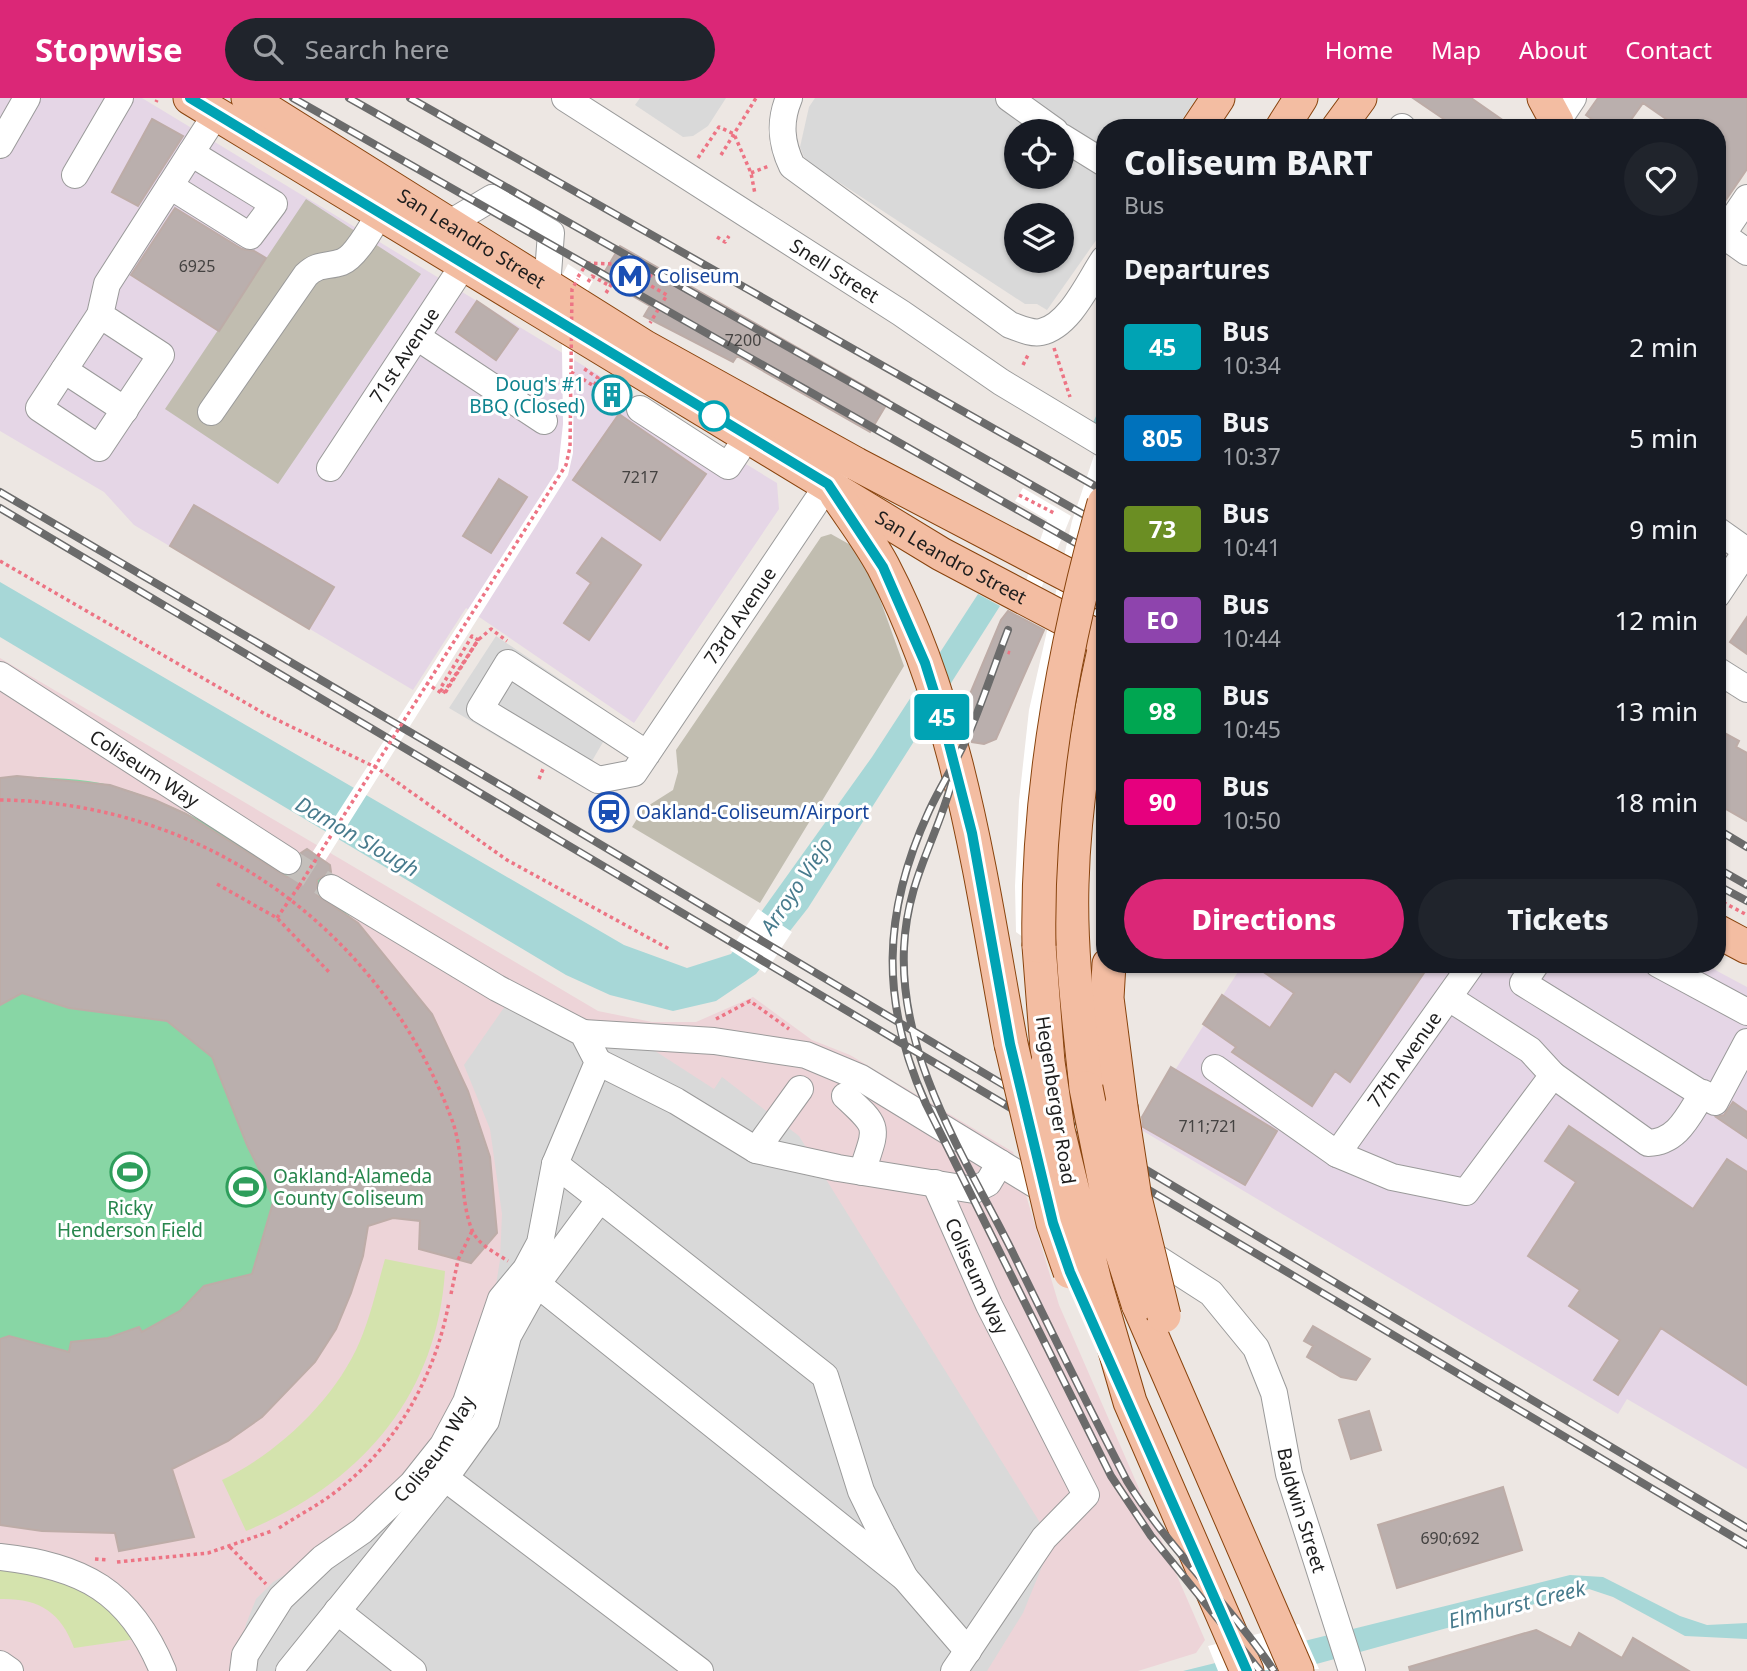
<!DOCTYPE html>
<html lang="en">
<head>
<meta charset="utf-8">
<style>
	:root { --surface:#171b24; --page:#20242c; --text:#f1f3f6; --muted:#9ea1a6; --accent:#db2777 }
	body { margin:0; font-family:"Noto Sans",sans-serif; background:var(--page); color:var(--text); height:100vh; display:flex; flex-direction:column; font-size:26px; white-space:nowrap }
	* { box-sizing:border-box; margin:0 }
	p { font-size:23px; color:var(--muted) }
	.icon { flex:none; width:38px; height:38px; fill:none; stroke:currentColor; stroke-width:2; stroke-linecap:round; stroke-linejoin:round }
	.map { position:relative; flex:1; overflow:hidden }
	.side { position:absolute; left:1096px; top:21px; width:630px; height:854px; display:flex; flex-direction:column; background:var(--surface); border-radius:28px; box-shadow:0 2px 5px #0004 }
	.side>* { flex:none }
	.badge { padding:0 14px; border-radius:5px; font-size:24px; line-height:46px }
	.controls { position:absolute; left:1004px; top:21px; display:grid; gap:14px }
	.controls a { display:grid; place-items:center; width:70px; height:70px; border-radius:50%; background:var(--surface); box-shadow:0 2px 5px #0004; font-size:35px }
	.map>.badge { position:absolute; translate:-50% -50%; box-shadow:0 0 0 4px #fff }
	h2 { padding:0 28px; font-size:26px; line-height:63px }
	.round { display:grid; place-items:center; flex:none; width:74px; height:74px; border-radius:37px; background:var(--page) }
	.head { display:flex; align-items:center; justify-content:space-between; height:119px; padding:0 28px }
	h1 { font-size:33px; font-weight:800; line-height:52px }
	.button { display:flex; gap:14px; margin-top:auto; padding:14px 28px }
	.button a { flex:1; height:80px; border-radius:42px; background:var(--accent); color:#fff; font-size:28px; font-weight:800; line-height:80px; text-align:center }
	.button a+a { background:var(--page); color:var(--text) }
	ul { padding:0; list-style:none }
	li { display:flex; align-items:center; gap:21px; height:91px; padding:0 28px }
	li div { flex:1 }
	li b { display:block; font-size:26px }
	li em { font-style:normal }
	li .badge { min-width:77px; font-weight:700; text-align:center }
	header { display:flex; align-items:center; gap:42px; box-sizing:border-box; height:98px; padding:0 35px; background:var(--accent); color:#fff }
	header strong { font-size:33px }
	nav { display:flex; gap:38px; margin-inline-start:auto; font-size:24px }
	.search { width:490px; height:63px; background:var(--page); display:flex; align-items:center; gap:18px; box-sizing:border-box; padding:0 24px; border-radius:38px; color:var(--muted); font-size:26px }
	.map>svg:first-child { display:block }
	.commercial { fill:#edd4d8 }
	.industrial { fill:#e5d6e6 }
	.construction { fill:#c1bdb0 }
	.grass { fill:#d4e3ad }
	.pitch { fill:#88d6a5 }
	.parking { fill:#d9d9d9; fill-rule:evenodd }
	.water { fill:#a7d7d7 }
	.pier { fill:#fff }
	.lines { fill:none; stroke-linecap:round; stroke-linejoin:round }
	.stream { stroke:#a7d7d7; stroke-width:5 }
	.building { fill:#baafad; stroke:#bdaca7; stroke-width:2 }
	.minor-tunnel { stroke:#c3bfbb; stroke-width:26; stroke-dasharray:26 13; stroke-linecap:butt }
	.minor-casing { stroke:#9a9a9a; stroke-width:28 }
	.major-casing { stroke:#88430d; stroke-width:35 }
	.path { stroke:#ed7484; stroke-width:3.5; stroke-dasharray:3.5 3.5; stroke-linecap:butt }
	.minor { stroke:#fff; stroke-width:26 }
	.major { stroke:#f3bda2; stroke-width:33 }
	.rail-casing { stroke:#6b6b6b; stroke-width:8 }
	.rail { stroke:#fff; stroke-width:5; stroke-dasharray:16; stroke-linecap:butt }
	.major-bridge-casing { stroke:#88430d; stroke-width:35; stroke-linecap:butt }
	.path-bridge { stroke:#ed7484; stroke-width:3.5; stroke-dasharray:3.5 3.5; stroke-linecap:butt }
	.major-bridge { stroke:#f3bda2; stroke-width:33 }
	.line-casing { stroke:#fff; stroke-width:16 }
	.line { stroke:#00a3b4; stroke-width:10 }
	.stop-dot { fill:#fff; stroke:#00a3b4; stroke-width:3.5 }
	.labels { text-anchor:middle; stroke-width:6; stroke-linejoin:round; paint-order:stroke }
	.number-label { font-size:16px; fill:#444241 }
	.street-label { font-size:19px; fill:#1d1d1d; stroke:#fff }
	.transit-label { font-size:19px; fill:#164399; stroke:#fff; text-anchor:start }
	.culture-label { font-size:19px; fill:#0d838f; stroke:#fff; text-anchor:end }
	.leisure-label { font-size:19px; fill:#27864d; stroke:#fff; text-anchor:start }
	.water-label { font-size:21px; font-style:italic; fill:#487b8d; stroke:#fff }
</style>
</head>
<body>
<header>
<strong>Stopwise</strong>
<div class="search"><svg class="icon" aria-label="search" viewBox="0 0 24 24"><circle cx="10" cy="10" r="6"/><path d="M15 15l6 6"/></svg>Search here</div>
<nav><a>Home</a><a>Map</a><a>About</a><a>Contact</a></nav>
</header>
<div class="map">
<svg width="1747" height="1573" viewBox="0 0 1747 1573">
	<rect width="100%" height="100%" fill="#ede7e3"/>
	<path class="commercial" d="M0,560L598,913L652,924H696L753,899L812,942L850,957L1013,1054L1059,1207L1205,1542L1196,1555L1138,1573H0Z"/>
	<path class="industrial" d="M0,0H142L777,385L779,411L634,625L466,510L413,592L134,427L104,394L0,333Z
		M1243,866H1704L1747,889V1371L1627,1301L1618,1316L1138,1030Z"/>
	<path class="construction" d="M306,101L421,176L278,386L165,311Z
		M831,436L863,454L904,568L760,805L632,729L643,711L673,692L678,674L676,652L821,439Z"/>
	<path class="grass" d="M385,1161L445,1173C437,1299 360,1386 246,1433L222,1382C278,1355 335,1302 360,1243C371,1217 377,1189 385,1161Z
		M0,1467L32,1471L93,1496L143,1540L74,1550C61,1514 39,1500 0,1501Z"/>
	<path class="pitch" d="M17,678C48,680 83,680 113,688C173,704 228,736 283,766L307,751L330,767L331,803L358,825L432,916L468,993L490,1059L497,1135L471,1165L419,1151L420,1123L393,1120L368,1128L363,1158L315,1264L262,1319L228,1343L172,1371L194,1439L119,1453L115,1435L42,1433L0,1427V680Z"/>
	<path class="parking" d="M640,0H726L708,28L693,38L683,39L635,7Z
		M815,0H1197L1176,30H1104V131L1047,212L1037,206H1025L814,68L804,59L800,49L809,9ZM1017,33H1062V79H1017ZM1017,117H1062V163H1017Z
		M496,538L607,613L606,639L589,668L594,690L589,693L449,610Z
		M510,901L652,951L714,991L722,979L799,1038L1052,1444L1023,1515L987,1573H236L246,1526L256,1501L273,1484L340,1445L450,1328L493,1206L500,1162L502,1116L490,1031L464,967Z"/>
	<path class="water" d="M0,484L624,847L687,870L731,856L872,659L978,496L1000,508L808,810L756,876L716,903L673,913L610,897L566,877L0,539Z
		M1570,1477L1603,1479L1680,1518L1707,1527L1747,1525V1541L1685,1538L1613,1499L1589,1491L1291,1573H1183Z"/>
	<path class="pier" d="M568,166L593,183L586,196L575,201L573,355L568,377L325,763L312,755L558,371L563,326L561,180Z
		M1104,328V575L1084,748L1086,885L1016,834L1015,788L1019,703L1029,612L1072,423Z
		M1023,390L1071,418L1033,510L1017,509L1047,422L1015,403Z
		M758,811L792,834L765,875L730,852Z
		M1299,1526L1319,1571L1218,1573L1208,1548Z"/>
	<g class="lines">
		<path class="stream" d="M1096,324L1104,307"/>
	</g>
	<path class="building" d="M1413,0H1471L1514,30H1457Z
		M1598,0H1747V71L1717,115V30H1679L1643,5L1625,30H1605L1586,17Z
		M152,21L183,38L138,108L112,94Z
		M175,110L242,151L254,153L266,160L219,233L131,177Z
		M620,148L889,302L870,334L737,258L733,264L644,218L650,208L601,180Z
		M477,203L518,231L496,262L456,234Z
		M603,281L629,298L621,312L594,296Z
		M619,316L706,376L660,442L573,382Z
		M499,381L527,399L491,455L463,438Z
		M194,407L334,489L309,531L170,448Z
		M602,440L641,467L589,542L564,525L591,485L577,475Z
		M1008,513L1044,532L996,641L984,646L972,644L962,615L1001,522Z
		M1747,519V556L1730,544Z
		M1717,631L1739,643L1736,649L1747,655V723L1717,706Z
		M17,678L110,687L155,702L186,716L287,779L301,772L304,763L301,755L307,751L330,767L331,774L317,782V797L358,825L432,916L468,993L490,1059L497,1135L471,1165L419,1151L420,1123L393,1120L368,1128L363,1158L351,1195L336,1231L315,1264L262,1319L228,1343L172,1371L194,1439L119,1453L115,1435L42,1433L0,1427V1241L9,1238L69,1254L71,1244L108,1240L139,1229L142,1234L180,1213L204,1188L252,1176L274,1101L247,1047L212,959L167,923L69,910L22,895L0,907V680Z
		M1252,866H1430L1350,984L1335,973L1312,1008L1232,954L1236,949L1203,926L1222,897L1270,930L1294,895Z
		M1171,969L1277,1033L1245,1087L1143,1029L1142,1019Z
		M1733,1004L1747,1014V1040L1716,1019L1724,1017Z
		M1569,1028L1693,1111L1727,1061L1747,1074V1287L1661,1230L1618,1297L1594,1282L1620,1242L1569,1208L1580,1192L1528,1158L1576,1084L1545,1063Z
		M1313,1228L1370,1261L1356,1282L1341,1279L1307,1259L1313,1248L1304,1243Z
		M1369,1313L1381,1352L1351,1361L1339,1322Z
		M1503,1389L1522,1452L1397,1490L1378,1427Z
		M1536,1532L1571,1550L1579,1535L1622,1560L1633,1540L1689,1573H1410L1409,1569Z"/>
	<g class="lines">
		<path class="minor-tunnel" d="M288,763L331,790"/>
		<g class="minor-casing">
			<g id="minor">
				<path id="s1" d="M565,0L901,215L1001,284L1104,346"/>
				<path d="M789,0C779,24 781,45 792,68L1010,227C1019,230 1031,236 1041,234C1070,228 1089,183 1104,161"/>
				<path d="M1009,0L1055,33"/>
				<path d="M1402,29L1403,30"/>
				<path d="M1553,30L1573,0"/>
				<path d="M1062,39L1104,65"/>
				<path d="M0,47L27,0"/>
				<path d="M75,77L120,0"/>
				<path d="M170,88L250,138L274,106L191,55"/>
				<path d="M450,125L492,100L551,135L547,189"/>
				<path d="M1717,133L1747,154"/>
				<path d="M1722,137L1747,100"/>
				<path d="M100,217L39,310L99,350L161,257L100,217L107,186L216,16"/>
				<path d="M417,239L544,323"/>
				<path d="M64,272L125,312"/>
				<path d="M640,311L728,368L748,338"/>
				<path d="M211,314L306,177C318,165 328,169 342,164C358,158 379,116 388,101"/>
				<path id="s2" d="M330,370L474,151"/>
				<path d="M1717,432L1747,453"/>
				<path d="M1717,497L1747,452"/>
				<path d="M1717,572L1747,591"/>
				<path id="s3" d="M0,577L288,763"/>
				<path id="s4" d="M647,656L508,565L480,611L598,682L634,675L837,373"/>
				<path d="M1536,866L1523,885L1715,1004L1747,944"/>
				<path d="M1658,866L1747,914"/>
				<path d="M583,935L714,943L806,957L861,980L1054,1098"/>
				<path d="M598,964L676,1003L756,1052L838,1070L974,1092L988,1085L1000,1065"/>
				<path d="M1215,970L1337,1056L1392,1079L1466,1094L1553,977L1530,952L1449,900"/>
				<path d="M1553,977L1648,1045C1678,1044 1688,1018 1703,995"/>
				<path d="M845,998C881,1031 877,1028 862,1074"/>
				<path d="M756,1052L800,991"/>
				<path id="s5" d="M1337,1056L1472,866"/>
				<path d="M555,1066L600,1101"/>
				<path id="s6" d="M935,1085L989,1207L1086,1397L1044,1440L954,1573"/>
				<path id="s7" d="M1138,1148L1211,1195L1256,1250L1274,1295L1289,1376L1352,1573"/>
				<path d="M537,1186L600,1101L825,1278L861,1393L882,1436L905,1480L968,1553"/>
				<path d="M445,1380L700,1573"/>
				<path d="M0,1459C83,1468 130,1493 163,1573"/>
				<path d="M337,1513L413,1573"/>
				<path d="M0,1566L10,1573"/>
				<path id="s8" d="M243,1573L245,1557L281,1500L323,1460L362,1433L412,1386L443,1347L466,1304L501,1201L526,1171L540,1145L555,1066L598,964L583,935L497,890L331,790"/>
				<path d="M289,1573L445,1380L486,1323L508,1238L537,1186L905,1480"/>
			</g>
		</g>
		<g class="major-casing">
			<g id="major">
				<path id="s9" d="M190,0L941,456L1104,542"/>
				<path id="s10" d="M248,0L645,249L856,366L1104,496"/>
				<path d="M1544,0L1557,24"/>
				<path d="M1198,30L1218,0"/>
				<path d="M1282,30L1301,0"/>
				<path d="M1338,30L1360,0"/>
				<path d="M836,396C852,420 869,442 883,468C960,615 981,784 1011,946"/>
				<path d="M1717,833L1747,849"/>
				<path d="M1039,848L1048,964"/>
				<path d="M1109,866L1107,900L1121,1009"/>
				<path d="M1086,990C1079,922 1070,854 1072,786C1074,708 1087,628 1104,552"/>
				<path d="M1095,1184L1130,1304L1247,1573"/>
				<path d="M1138,1206L1297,1573"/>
			</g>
		</g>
		<path class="path" d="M156,4L157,2
			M721,57L756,0
			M698,60L719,29L734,36L751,75L755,96
			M751,75L769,68
			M717,139L725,144L729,138
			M587,165L612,166L667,197L650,225
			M578,179L587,165L604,174
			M588,184L592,178L610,188
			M646,185L656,169
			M606,195L620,172
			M1054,250L1070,299
			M1023,267L1029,255
			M571,274L594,288L598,280L583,270
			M1019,397L1054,415
			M0,463L265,616L377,670L507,762L669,851
			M1001,552L1010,555
			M440,591L445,595L478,542L491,531L507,543
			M539,681L543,671
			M0,702C204,704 381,831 452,1022C465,1057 459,1100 472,1132C478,1147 496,1155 508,1163
			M217,786L277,820L330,875
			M1717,801L1747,817
			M277,820L299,788
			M716,921L750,903L789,931
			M451,1196L458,1162L472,1133
			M279,1430C297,1418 317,1408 334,1395C396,1349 435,1279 449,1204
			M230,1449L266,1486
			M95,1461L108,1462
			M117,1464L208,1455L272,1433"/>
		<use href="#minor" class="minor"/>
		<use href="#major" class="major"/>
		<g class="rail-casing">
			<path id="rail" d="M293,0L1104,461
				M349,0L1104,428
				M410,0L1104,393
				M0,394L514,695L1747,1430
				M0,410L1747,1447
				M1008,532C994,568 982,606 966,642C955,666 940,689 929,713C882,815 880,904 926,1006L1111,1378L1151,1438L1260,1573
				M952,684C935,745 907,783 904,850C899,959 964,1058 1011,1151C1049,1229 1087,1306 1127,1383C1169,1452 1230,1506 1274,1573
				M1717,731L1747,749
				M1717,770L1747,787
				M1717,787L1747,803"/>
		</g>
		<use href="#rail" class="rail"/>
		<g class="major-bridge-casing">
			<path id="major-bridge" d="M1039,848C1036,700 1064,547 1104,405
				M1011,946L1053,1125L1070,1174
				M1048,964L1058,1032L1095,1184
				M1086,990L1114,1130L1138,1206
				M1121,1009L1135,1100L1164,1218"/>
		</g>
		<path class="path-bridge" d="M426,585L443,596L478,542L472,538L440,591
			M299,788L566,367L570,349L572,191L578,181"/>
		<use href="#major-bridge" class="major-bridge"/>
	</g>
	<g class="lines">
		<g class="line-casing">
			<path id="line" d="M190,0L828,386L883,469L925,565L942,619L972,735L1010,946L1053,1125L1070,1174L1247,1573"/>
		</g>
		<use href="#line" class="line"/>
	</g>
	<defs>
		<g id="metro-ring" transform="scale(2.0125)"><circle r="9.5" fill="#fff" stroke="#1a4fb4" stroke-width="1.5"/><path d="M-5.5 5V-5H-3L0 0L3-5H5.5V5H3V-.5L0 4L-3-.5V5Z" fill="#1a4fb4"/></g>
		<g id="building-ring" transform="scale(2.0125)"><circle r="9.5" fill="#fff" stroke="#0f9aa8" stroke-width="1.5"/><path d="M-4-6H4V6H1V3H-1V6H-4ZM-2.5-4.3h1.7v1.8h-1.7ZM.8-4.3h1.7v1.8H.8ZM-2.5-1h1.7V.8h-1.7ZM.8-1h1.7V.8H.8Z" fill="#0f9aa8"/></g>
		<g id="station-ring" transform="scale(2.0125)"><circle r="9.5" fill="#fff" stroke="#1a4fb4" stroke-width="1.5"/><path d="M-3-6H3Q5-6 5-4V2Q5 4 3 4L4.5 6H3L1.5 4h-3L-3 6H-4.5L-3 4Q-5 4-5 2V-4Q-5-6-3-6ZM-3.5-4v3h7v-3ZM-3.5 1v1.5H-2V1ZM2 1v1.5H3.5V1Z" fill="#1a4fb4"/></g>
		<g id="stadium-ring" transform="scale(2.0125)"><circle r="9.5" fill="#fff" stroke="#2e9e5b" stroke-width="1.5"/><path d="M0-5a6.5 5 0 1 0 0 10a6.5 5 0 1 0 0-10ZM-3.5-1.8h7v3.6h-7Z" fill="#2e9e5b"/></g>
	</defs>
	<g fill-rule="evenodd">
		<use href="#metro-ring" x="630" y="178"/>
		<use href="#building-ring" x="612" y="297"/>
		<use href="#station-ring" x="609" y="714"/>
		<use href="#stadium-ring" x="130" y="1074"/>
		<use href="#stadium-ring" x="246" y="1089"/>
	</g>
	<circle class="stop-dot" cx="714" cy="318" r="14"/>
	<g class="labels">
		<g class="number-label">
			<text x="197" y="174">6925</text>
			<text x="743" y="248">7200</text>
			<text x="640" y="385">7217</text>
			<text x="1208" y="1034">711;721</text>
			<text x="1450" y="1446">690;692</text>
		</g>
		<g class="street-label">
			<text dy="7" stroke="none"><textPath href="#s10" startOffset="264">San Leandro Street</textPath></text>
			<text dy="7" stroke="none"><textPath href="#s1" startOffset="320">Snell Street</textPath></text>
			<text dy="7" stroke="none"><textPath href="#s2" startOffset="135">71st Avenue</textPath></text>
			<text dy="7" stroke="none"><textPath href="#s9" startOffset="889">San Leandro Street</textPath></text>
			<text dy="7" stroke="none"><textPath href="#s4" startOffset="584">73rd Avenue</textPath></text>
			<text dy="7" stroke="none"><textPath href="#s3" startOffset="172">Coliseum Way</textPath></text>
			<text dy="7" stroke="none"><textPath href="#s5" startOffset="116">77th Avenue</textPath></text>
			<text transform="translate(1056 1002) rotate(81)" y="7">Hegenberger Road</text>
			<text dy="7" stroke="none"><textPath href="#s6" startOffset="102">Coliseum Way</textPath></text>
			<text dy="7" stroke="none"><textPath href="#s8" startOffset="299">Coliseum Way</textPath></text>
			<text dy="7" stroke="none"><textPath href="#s7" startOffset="327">Baldwin Street</textPath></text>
		</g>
		<g class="transit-label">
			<text x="657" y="185">Coliseum</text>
			<text x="636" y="721">Oakland-Coliseum/Airport</text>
		</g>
		<g class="culture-label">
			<text x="585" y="293">Doug's #1<tspan x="585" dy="22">BBQ (Closed)</tspan></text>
		</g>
		<g class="leisure-label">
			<text x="273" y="1085">Oakland-Alameda<tspan x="273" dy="22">County Coliseum</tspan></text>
			<text x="130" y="1117" text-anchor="middle">Ricky<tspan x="130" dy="22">Henderson Field</tspan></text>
		</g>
		<g class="water-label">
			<text transform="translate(357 739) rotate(30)" y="7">Damon Slough</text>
			<text transform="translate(797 788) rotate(-56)" y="7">Arroyo Viejo</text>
			<text transform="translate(1517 1507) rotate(-14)" y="7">Elmhurst Creek</text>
		</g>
	</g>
</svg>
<div class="controls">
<a><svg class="icon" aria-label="locate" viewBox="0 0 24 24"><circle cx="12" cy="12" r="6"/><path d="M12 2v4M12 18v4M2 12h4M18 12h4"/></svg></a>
<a><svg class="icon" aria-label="layers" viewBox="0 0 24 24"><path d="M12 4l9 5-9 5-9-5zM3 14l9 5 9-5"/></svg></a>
</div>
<b class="badge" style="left:942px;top:619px;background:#00a3b4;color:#fff">45</b>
<section class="side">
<div class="head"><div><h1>Coliseum BART</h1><p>Bus</p></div><a class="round"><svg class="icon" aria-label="heart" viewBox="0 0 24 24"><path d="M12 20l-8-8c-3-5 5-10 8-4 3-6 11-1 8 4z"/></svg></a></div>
<h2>Departures</h2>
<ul>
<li><span class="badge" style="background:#00a3b4;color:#fff">45</span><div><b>Bus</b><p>10:34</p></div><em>2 min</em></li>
<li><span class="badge" style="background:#0072bc;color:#fff">805</span><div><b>Bus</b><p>10:37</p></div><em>5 min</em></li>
<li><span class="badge" style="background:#6b8e23;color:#fff">73</span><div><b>Bus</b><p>10:41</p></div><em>9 min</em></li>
<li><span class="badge" style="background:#8e44ad;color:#fff">EO</span><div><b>Bus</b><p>10:44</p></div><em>12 min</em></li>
<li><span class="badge" style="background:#00a651;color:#fff">98</span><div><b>Bus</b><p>10:45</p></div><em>13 min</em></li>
<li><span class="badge" style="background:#e6007e;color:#fff">90</span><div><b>Bus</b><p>10:50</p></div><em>18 min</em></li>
</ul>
<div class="button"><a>Directions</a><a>Tickets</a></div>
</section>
</div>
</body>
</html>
